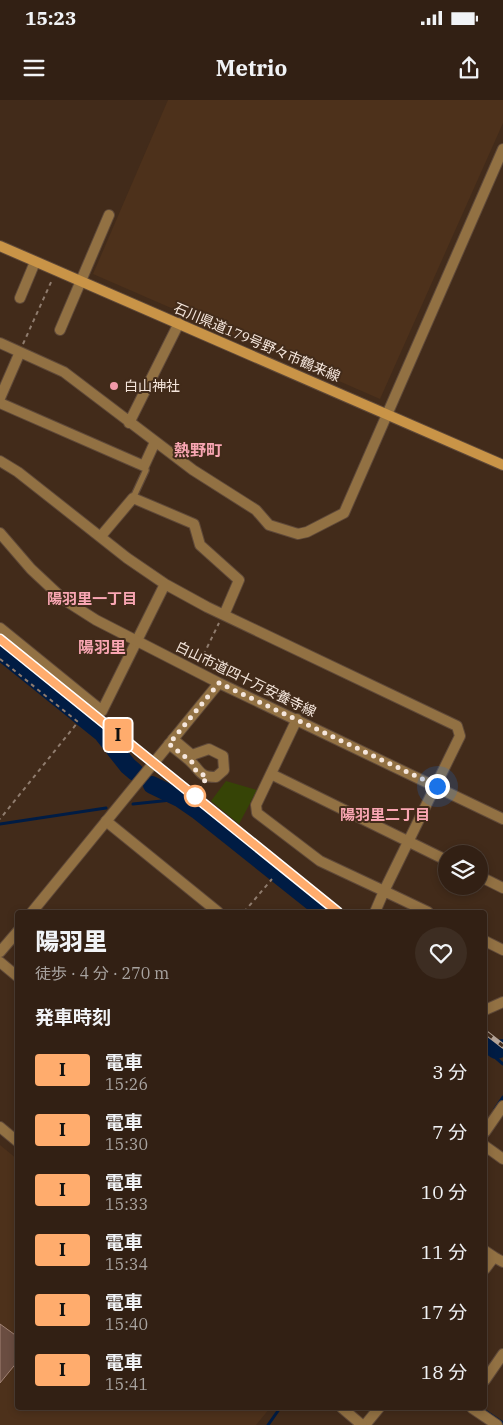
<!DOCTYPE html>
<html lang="ja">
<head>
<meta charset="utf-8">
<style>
	:root { --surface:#322014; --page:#3d2d22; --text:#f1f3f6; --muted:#a8a3a0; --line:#4d3e34 }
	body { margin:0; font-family:"IBM Plex Serif","Noto Sans JP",serif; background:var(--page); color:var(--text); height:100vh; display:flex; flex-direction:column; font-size:19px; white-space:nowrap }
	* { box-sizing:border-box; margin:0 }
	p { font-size:16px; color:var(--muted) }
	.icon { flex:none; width:28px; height:28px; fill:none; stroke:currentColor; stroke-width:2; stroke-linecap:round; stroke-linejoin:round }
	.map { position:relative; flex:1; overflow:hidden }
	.panel { position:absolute; left:15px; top:810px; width:472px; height:500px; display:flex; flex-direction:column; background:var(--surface); border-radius:5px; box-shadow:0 2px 8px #0003,0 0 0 1px var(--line) }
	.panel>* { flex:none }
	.badge { padding:0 10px; border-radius:4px; font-size:18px; line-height:32px }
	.tools { position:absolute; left:438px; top:745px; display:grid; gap:10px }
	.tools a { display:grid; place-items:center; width:50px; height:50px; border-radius:50%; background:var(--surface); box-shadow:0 2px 8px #0003,0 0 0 1px var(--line); font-size:25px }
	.you { position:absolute; width:25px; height:25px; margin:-12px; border:4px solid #fff; border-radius:50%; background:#1a73e8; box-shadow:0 0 0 8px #1a73e833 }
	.map>.badge { position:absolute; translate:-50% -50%; box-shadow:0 0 0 2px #fff }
	h2 { padding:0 20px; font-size:19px; line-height:45px }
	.round { display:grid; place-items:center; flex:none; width:52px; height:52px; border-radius:26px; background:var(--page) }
	.head { display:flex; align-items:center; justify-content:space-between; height:85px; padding:0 20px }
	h1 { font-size:24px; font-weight:800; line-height:38px }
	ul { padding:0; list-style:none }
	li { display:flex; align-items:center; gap:15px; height:60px; padding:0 20px }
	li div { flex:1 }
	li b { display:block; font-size:19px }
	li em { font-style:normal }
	li .badge { min-width:55px; font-weight:700; text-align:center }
	.status { display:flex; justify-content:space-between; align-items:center; height:35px; padding:0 25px; background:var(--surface); direction:ltr }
	.status svg { height:14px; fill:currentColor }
	header { display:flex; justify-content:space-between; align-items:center; height:65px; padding:0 20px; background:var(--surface); font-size:22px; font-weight:800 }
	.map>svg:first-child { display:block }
	.built { fill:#4d311b }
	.green { fill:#364406 }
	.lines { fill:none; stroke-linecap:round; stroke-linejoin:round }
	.stream { stroke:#001c44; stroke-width:3 }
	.river { stroke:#001c44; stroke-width:18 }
	.building { fill:#6a4d41; stroke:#a18274 }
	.service-casing { stroke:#5f4939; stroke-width:8 }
	.minor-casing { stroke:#5f4939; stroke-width:12 }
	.tertiary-casing { stroke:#5f4939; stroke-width:12 }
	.secondary-casing { stroke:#5f4939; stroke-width:12 }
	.path { stroke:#8f7c6e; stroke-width:2; stroke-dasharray:4 4; stroke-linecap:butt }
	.service { stroke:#927143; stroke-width:5.5 }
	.minor { stroke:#927143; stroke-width:10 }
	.tertiary { stroke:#927143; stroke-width:10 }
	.secondary { stroke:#c99447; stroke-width:10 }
	.rail-casing { stroke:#b5a497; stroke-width:5 }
	.rail { stroke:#422b1a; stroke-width:3; stroke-dasharray:9; stroke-linecap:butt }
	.line-casing { stroke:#fff; stroke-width:11 }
	.line { stroke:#ffac6d; stroke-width:8 }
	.walk { stroke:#f5e6dc; stroke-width:5; stroke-dasharray:0 9 }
	.poi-dot { fill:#f39aa9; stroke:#422b1a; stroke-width:2 }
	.stop-dot { fill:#fff; stroke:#ffac6d; stroke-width:2.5 }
	.labels { text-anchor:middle; stroke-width:4; stroke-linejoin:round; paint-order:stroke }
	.street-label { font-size:14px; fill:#f5e6dc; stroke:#422b1a }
	.poi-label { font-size:14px; fill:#f5e6dc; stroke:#422b1a; text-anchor:start }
	.neighbourhood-label { font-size:15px; font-weight:bold; fill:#f9a6b3; stroke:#422b1a }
	.quarter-label { font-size:16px; font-weight:bold; fill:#f9a6b3; stroke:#422b1a }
</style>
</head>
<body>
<div class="status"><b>15:23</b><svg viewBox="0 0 49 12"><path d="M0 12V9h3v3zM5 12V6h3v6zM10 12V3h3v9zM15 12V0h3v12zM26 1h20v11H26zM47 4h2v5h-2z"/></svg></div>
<header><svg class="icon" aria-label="menu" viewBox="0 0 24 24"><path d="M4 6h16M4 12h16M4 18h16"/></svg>Metrio<svg class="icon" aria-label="share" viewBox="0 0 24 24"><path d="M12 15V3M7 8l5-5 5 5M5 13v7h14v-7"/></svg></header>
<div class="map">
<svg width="503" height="1325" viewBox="0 0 503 1325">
	<rect width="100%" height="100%" fill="#422b1a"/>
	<path class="built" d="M168,0H503V23L380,299L93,174Z
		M0,1045L17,1059L18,1308H270L256,1325H0Z"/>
	<path class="green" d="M226,681L257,690L239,724L211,701Z"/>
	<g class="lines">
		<path class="stream" d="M133,704L181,699
			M0,724L106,708
			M496,950V958L503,964
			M495,1009L503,997
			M481,1308L503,1323
			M268,1325L280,1308"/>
		<path class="river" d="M0,551L102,633L128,666L135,672
			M152,685L181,699L197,710L325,812
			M485,942L496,950L503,948"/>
	</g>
	<path class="building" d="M0,1224L18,1237V1261L0,1283Z"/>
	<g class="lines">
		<g class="service-casing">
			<path id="service" d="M133,398L146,370L144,366"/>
		</g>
		<g class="minor-casing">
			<path id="minor" d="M20,198L35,162
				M60,230L109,115
				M0,243L64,272L193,370L256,410L269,425L298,434L307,432L344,413L503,49
				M0,298L20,252
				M0,303L144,366L155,342
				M129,323L179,223
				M0,361L18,372L127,458L165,484L207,507L457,626L460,636L384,791L428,812
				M101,436L133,398L194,424L200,445L239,480L224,515
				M0,528L102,611L165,484
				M297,619L256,705L257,713L320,761L384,791L375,812
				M169,644C176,650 184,655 191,662C201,671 199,677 216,677L224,670L223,656L209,649L192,655L173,639
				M271,674L446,760
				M106,721L218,812
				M479,776L503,788
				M485,841L503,850
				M0,862L18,877
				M485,910L503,902
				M485,1032L503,1006
				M485,1046L503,1059
				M485,1151L494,1157
				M485,1169L494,1157L503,1162
				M485,1280L503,1254
				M472,1308L497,1325
				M365,1325L379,1308"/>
		</g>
		<g class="tertiary-casing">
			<path id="tertiary" d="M0,433L31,469L63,499L96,520L219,583L503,719
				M32,812L219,583
				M0,852L18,831
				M0,1027L18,1042
				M342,1308L362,1325"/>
		</g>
		<g class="secondary-casing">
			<path id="secondary" d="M0,146L503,365"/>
		</g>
		<path class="path" d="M23,244L52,180
			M0,559L78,622L0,719
			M200,562L219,523
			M244,812L272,779"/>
		<use href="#service" class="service"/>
		<use href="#minor" class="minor"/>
		<use href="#tertiary" class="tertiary"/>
		<use href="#secondary" class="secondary"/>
		<g class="rail-casing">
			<path id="rail" d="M0,539L338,812
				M485,932L503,946"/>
		</g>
		<use href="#rail" class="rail"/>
	</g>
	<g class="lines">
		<g class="line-casing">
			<path id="line" d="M0,539L338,812"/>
		</g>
		<use href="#line" class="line"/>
		<path class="walk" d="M195,696L207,677L196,671L193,663L169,644L219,583L437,686"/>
	</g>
	<circle class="poi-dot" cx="114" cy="286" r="5"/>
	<circle class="stop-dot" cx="195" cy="696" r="10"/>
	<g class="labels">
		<g class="street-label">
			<text transform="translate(257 242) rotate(23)" y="5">石川県道179号野々市鶴来線</text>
			<text transform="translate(246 579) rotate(26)" y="5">白山市道四十万安養寺線</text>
		</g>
		<g class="poi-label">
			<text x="124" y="291">白山神社</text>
		</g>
		<g class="neighbourhood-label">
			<text x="92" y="504">陽羽里一丁目</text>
			<text x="385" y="720">陽羽里二丁目</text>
		</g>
		<g class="quarter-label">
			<text x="198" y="356">熱野町</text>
			<text x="102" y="553">陽羽里</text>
		</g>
	</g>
</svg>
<div class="tools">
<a><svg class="icon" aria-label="layers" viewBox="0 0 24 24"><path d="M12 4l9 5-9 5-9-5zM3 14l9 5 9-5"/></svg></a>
</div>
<div class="you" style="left:437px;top:686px"></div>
<b class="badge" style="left:118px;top:635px;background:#ffac6d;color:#111">I</b>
<section class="panel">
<div class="head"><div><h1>陽羽里</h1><p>徒歩 · 4 分 · 270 m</p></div><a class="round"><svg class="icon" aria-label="heart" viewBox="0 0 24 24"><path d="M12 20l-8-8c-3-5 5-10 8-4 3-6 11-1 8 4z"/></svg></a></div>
<h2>発車時刻</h2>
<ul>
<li><span class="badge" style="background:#ffac6d;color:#111">I</span><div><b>電車</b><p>15:26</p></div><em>3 分</em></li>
<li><span class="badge" style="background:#ffac6d;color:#111">I</span><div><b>電車</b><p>15:30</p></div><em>7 分</em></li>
<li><span class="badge" style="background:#ffac6d;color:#111">I</span><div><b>電車</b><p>15:33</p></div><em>10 分</em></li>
<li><span class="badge" style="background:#ffac6d;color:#111">I</span><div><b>電車</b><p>15:34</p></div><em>11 分</em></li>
<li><span class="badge" style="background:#ffac6d;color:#111">I</span><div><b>電車</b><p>15:40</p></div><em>17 分</em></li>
<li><span class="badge" style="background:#ffac6d;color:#111">I</span><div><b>電車</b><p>15:41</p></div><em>18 分</em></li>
</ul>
</section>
</div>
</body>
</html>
